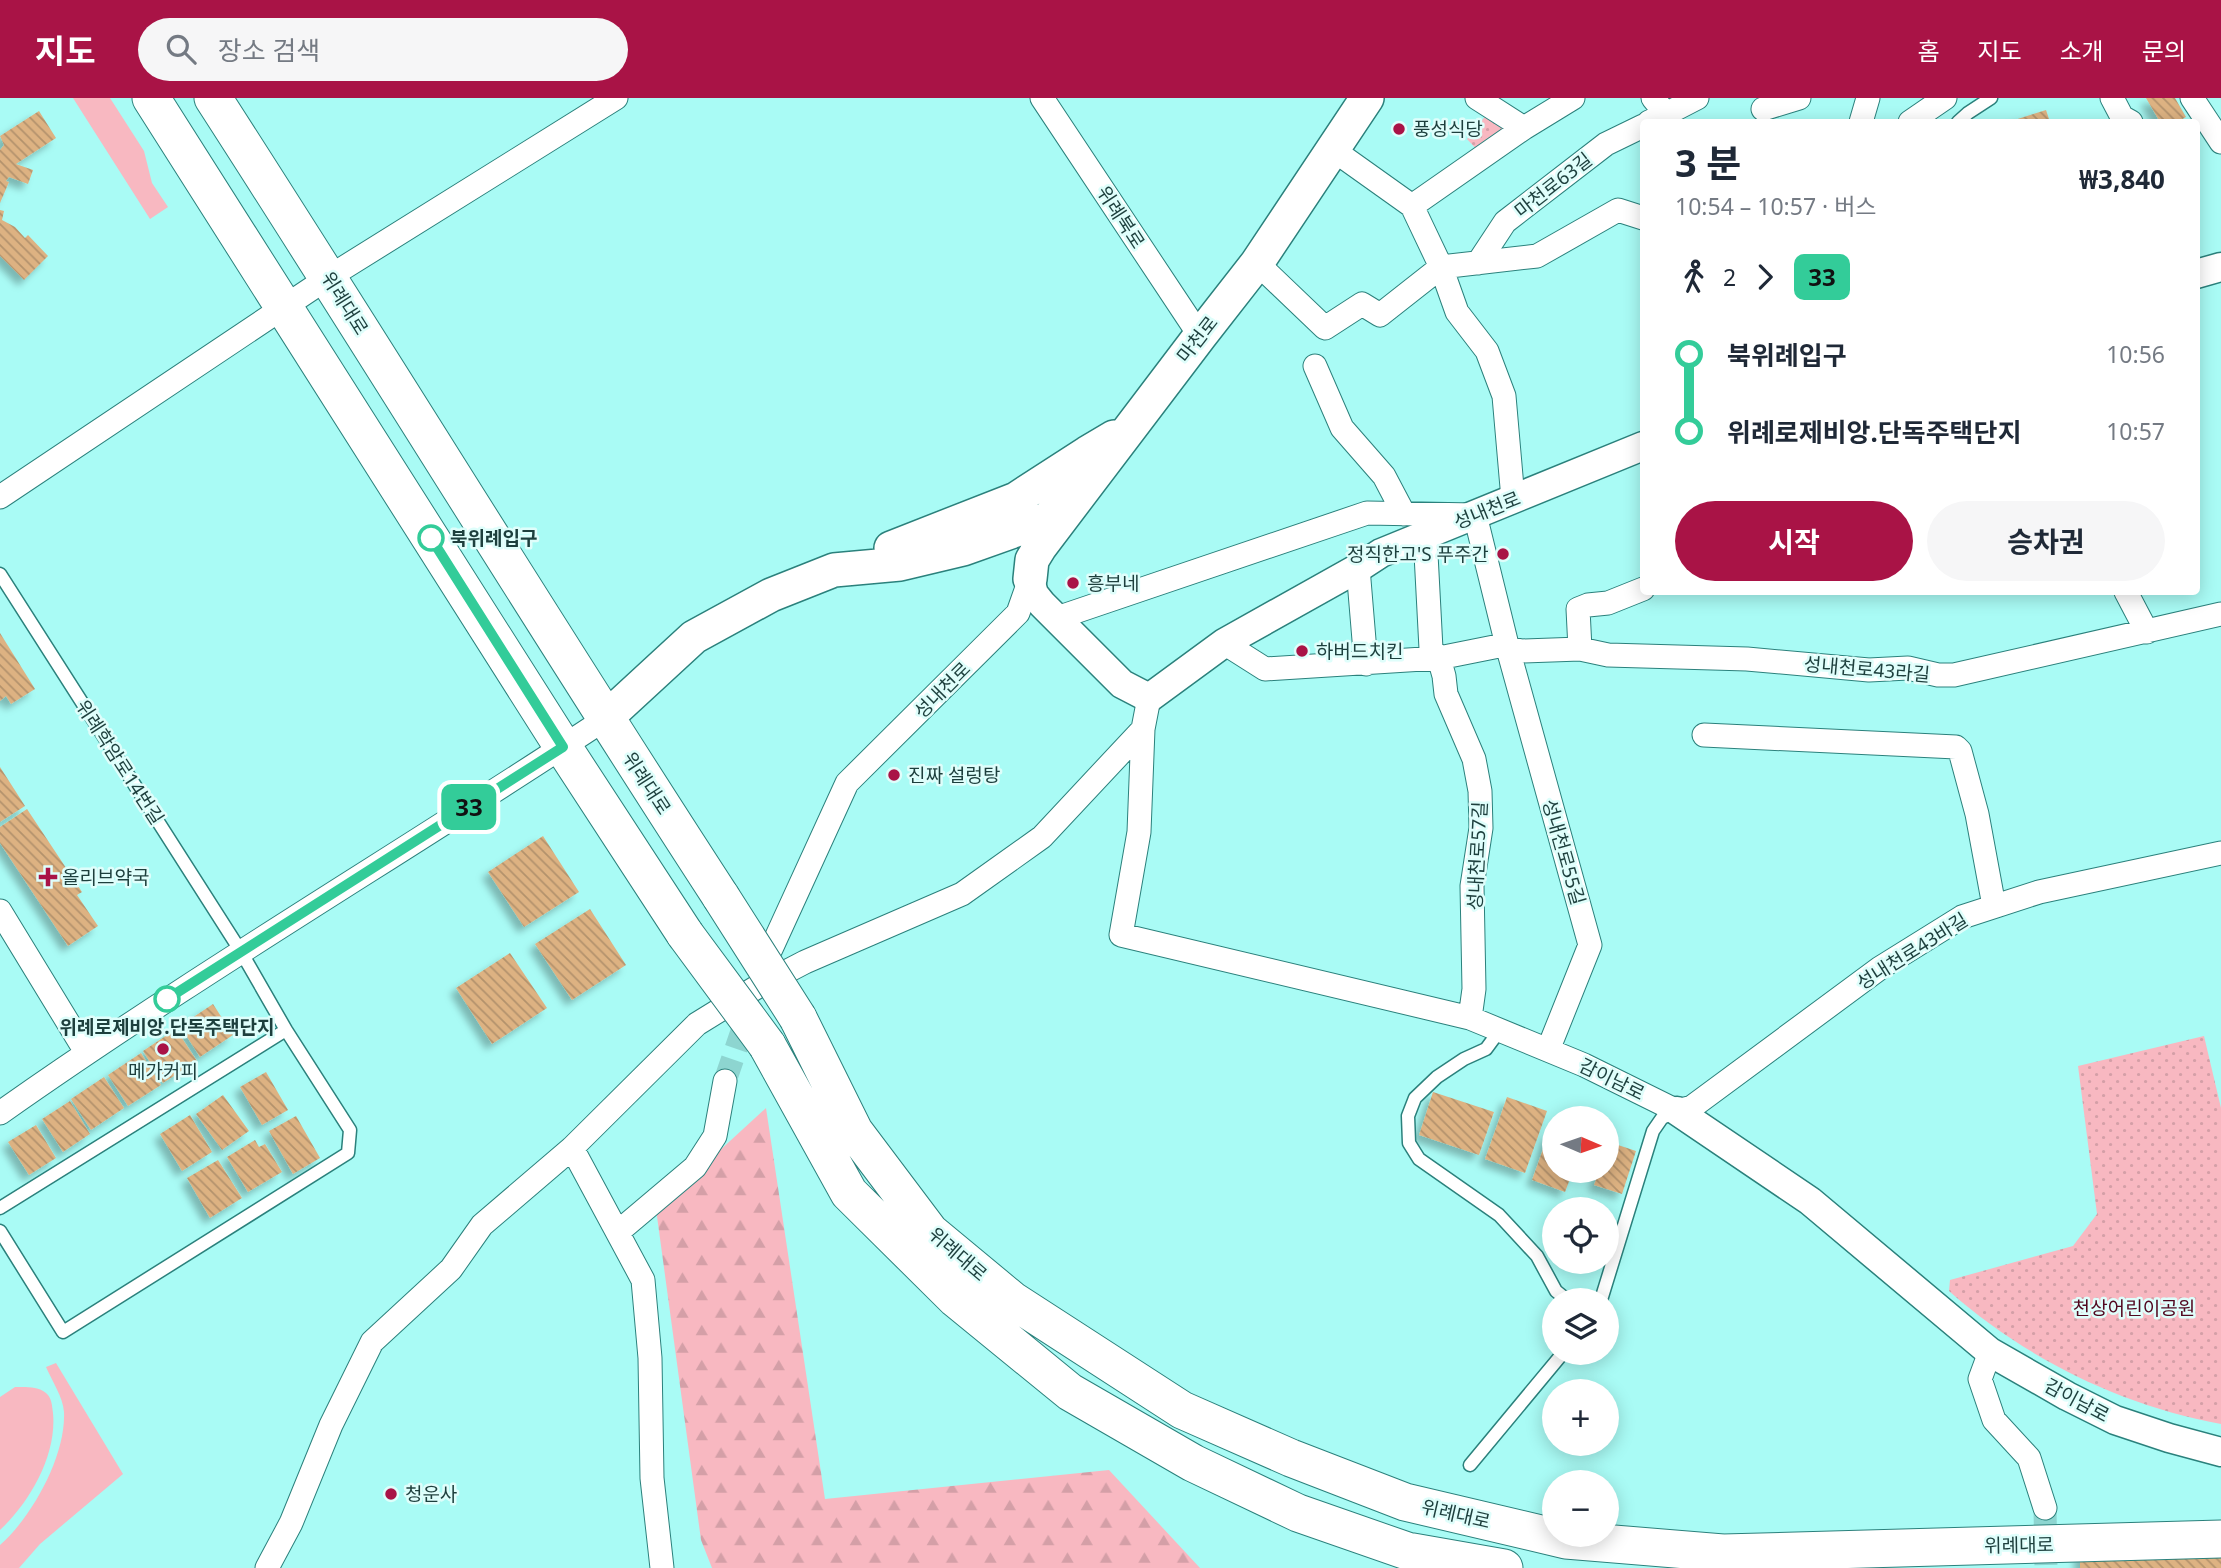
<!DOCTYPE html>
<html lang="ko">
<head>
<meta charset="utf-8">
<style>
	:root { --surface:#fff; --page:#f6f6f7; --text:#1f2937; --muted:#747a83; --accent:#a91346 }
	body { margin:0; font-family:"Noto Sans","Noto Sans KR",sans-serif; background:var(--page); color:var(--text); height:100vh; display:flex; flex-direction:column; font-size:26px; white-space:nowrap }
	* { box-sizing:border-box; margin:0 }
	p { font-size:23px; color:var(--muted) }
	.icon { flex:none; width:38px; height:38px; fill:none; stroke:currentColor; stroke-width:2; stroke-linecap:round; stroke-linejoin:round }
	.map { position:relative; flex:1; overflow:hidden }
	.details { position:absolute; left:1640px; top:21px; width:560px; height:476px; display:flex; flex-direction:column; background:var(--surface); border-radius:7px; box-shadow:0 4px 18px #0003 }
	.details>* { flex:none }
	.badge { padding:0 14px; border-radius:10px; font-size:24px; line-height:46px }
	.needle { width:46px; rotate:92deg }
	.fabs { position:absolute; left:1542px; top:1008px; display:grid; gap:14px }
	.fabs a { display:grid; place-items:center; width:77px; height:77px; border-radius:50%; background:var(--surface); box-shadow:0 4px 18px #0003; font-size:35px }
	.map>.badge { position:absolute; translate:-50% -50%; box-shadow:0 0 0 4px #fff }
	.legs { display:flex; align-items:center; gap:10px; height:77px; padding:0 35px; font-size:23px }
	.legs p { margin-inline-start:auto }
	.head { display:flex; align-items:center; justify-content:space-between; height:119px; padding:0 35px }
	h1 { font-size:38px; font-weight:700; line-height:52px }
	.button { display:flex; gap:14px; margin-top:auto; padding:14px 35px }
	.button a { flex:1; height:80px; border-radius:42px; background:var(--accent); color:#fff; font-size:28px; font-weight:700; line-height:80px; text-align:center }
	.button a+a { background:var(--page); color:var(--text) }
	ul { padding:0 35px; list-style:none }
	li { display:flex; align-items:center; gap:24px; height:77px; font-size:26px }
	li i { display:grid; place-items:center; width:10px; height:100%; margin:0 9px; background:currentColor }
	li i::after { content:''; width:18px; height:18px; margin:-9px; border:5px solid; border-radius:50%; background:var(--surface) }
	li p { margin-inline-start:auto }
	li:first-child i { background:linear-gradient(#0000 50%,currentColor 0) }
	li:last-child i { background:linear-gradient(currentColor 50%,#0000 0) }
	header { display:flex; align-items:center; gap:42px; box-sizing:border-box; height:98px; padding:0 35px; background:var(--accent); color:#fff }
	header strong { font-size:33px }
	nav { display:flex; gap:38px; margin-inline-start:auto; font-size:24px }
	.search { width:490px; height:63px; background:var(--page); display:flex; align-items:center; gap:18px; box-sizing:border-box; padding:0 24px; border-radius:38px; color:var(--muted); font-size:26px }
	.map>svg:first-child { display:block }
	.green { fill:#f8b8c1 }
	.forest { fill:url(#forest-firs) }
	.park { fill:url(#park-dots) }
	.building { fill:url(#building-back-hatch); filter:url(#shadow) }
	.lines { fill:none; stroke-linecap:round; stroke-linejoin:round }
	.minor-tunnel { stroke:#8dd5d0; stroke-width:23; stroke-dasharray:23 11; stroke-linecap:butt }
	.service-casing { stroke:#2b817c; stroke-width:15 }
	.minor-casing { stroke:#2b817c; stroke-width:25 }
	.tertiary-casing { stroke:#2b817c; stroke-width:31 }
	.secondary-casing { stroke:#2b817c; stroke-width:36 }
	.primary-casing { stroke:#2b817c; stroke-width:39 }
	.service { stroke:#fff; stroke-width:12 }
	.minor { stroke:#fff; stroke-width:23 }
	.tertiary { stroke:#fff; stroke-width:28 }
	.secondary { stroke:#fff; stroke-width:33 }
	.primary { stroke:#fff; stroke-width:37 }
	.primary-bridge-casing { stroke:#2b817c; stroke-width:39; stroke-linecap:butt }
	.primary-bridge { stroke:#fff; stroke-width:37 }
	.line-1-casing { stroke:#fff; stroke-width:16 }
	.line-1 { stroke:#3c9; stroke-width:10 }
	.poi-dot { fill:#a91346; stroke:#dffefb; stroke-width:2.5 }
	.stop-1-dot { fill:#fff; stroke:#3c9; stroke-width:3.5 }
	.labels { text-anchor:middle; stroke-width:5; stroke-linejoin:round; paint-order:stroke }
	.poi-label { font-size:19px; fill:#1d3f3d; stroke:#dffefb; text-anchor:start }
	.street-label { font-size:19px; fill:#1d3f3d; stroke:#dffefb }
	.stop-label { font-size:19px; font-weight:bold; fill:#1d3f3d; stroke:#dffefb; text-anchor:start }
	.park-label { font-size:19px; fill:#51061e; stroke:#dffefb }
</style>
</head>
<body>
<header>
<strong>지도</strong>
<div class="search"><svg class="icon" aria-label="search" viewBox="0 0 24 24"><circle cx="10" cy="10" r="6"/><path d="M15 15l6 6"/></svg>장소 검색</div>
<nav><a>홈</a><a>지도</a><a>소개</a><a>문의</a></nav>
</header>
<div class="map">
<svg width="2221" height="1470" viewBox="0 0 2221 1470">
	<defs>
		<pattern id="forest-firs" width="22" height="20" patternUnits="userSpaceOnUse" patternTransform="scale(1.75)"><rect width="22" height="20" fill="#f8b8c1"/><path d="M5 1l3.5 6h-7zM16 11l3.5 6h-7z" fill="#d49fa7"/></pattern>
		<pattern id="park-dots" width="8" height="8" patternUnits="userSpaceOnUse" patternTransform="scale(1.75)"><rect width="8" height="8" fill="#f8b8c1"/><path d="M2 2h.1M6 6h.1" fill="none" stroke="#d49fa7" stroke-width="1.8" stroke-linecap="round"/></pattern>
		<pattern id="building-back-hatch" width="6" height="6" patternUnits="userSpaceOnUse" patternTransform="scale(1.75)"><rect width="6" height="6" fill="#ddb282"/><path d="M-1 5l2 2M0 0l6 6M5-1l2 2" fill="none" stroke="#b3926c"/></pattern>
		<filter id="shadow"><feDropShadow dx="-6" dy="6" stdDeviation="3.5" flood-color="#0004"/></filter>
	</defs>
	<rect width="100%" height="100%" fill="#a9fbf5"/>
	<path class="green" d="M73,0H110L144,53L152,85L168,109L150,121Z
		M56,1265L123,1376L40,1446L19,1470H0V1447C32,1419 66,1358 64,1314C63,1299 52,1283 46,1269Z
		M15,1289C25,1289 38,1288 46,1295C52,1300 52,1308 53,1315C57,1357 30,1404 0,1432V1299Z"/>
	<path class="forest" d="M766,1010L825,1401L1109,1372L1200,1470H712L701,1442L656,1111Z"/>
	<path class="park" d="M1487,16L1509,30L1480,55L1467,41Z
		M2204,938L2221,1010V1326C2120,1307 2026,1261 1949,1193L1950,1182L2073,1148L2097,1116L2078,968Z"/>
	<path class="building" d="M2146,0H2175L2186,19L2177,24H2160Z
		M2046,12L2050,24H2008Z
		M39,13L56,40L16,66L33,72L28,86L9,79L6,83L9,84L0,105V52L4,47L0,38Z
		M0,112L4,113L2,122L15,129L25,140L28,137L48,158L24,182L0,158Z
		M0,535L35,591L11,606L6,598L0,603Z
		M0,669L25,708L0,724Z
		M27,711L82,794L77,797L98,828L68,848L0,745V729Z
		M543,738L579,794L524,829L488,774Z
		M590,811L626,867L572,902L535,846Z
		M510,855L547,910L492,946L456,890Z
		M213,906L233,937L200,959L180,928Z
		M176,931L197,963L163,985L143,953Z
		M141,955L161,987L128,1008L108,977Z
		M266,974L288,1012L262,1027L240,989Z
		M104,979L124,1010L91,1032L71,1001Z
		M1433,994L1494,1014L1479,1057L1419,1037Z
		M223,997L249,1033L222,1052L196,1016Z
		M1507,999L1547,1013L1525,1075L1485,1061Z
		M70,1003L90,1036L63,1054L42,1021Z
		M190,1017L212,1054L182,1073L160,1036Z
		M296,1018L320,1060L293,1076L269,1033Z
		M36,1027L56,1060L29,1077L8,1044Z
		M1549,1034L1554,1036V1073H1573L1565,1094L1532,1082Z
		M255,1042L259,1049L265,1046L282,1074L248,1094L227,1059Z
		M1609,1044L1636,1053L1622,1096L1594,1087L1599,1073H1606Z
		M218,1062L242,1100L210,1120L187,1080Z
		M2221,1429V1470H2080V1430Z"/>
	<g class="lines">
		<path class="minor-tunnel" d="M725,983L749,913
			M2045,1410L2046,1470"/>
		<g class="service-casing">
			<path id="service" d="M1958,24L1968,15L1991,0
				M0,476L240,852L286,932L350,1032L348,1055L63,1234L0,1133
				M1500,932L1486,951L1464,961L1437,979L1415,1000L1408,1018L1409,1045L1419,1061L1499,1117L1537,1158L1556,1193L1567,1202
				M0,1110L286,932
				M1601,1202L1653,1033L1662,1020L1677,1013
				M1470,1367L1563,1255"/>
		</g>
		<g class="minor-casing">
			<path id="minor" d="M1042,0L1200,238
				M1477,0L1524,30
				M2112,0L2122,19L2131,24
				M2192,0L2221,44
				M1763,11L1799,0
				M1666,16L1697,0
				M1649,24L1666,16L1653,0
				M1861,24L1868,0
				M1910,24L1945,0
				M1332,51L1412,108L1441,169L1537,158L1618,112L1643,120
				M1412,108L1524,30L1573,0
				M1257,165L1325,230L1362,206L1380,217L1441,169L1457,214L1487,253L1504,298L1513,401
				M1478,165L1505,124L1606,46L1643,28
				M1315,268L1342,330L1384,378L1404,416
				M0,399L329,179L616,0
				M1425,437L1431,551L1439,560L1444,578L1446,596L1474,661L1480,693L1481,730L1472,788L1474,891L1470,920
				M1358,470L1366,566
				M2126,494L2147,534
				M1057,520L1367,415L1475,417L1508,551L1590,847L1548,952
				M1224,545L1265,571L1439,560L1499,548L1521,553L1580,551L1608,557L1747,561L1869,572L1908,570L1938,577H1954L2221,516
				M1580,551L1578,511L1588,507L1608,505L1643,491
				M1143,631L1139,734L1121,837L1470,920L1584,967L1677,1013L1692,1009L1880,870L1962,819L2039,794L2221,755
				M1704,637L1956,649L1960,653L1977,716L1994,808
				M0,813L86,954
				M771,851L847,685L1018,515L1030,481
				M0,1015C197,876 404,754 605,621
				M572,1050L643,1182L650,1260L652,1380L662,1470
				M618,1134L695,1069L715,1038L725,983
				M1990,1254L1980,1281L1994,1322L2029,1360L2045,1410
				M267,1470L291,1425L331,1327L372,1244L451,1171L482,1127L572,1050L697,926L757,889L805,864L962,796L1042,739L1143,631L1149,600"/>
		</g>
		<g class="tertiary-casing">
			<path id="tertiary" d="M2196,176L2221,169
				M1030,481L1034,496L1042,506L1122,586L1149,600L1224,545L1358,470L1381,455L1643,348
				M1677,1013L1810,1103L1990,1254L2067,1298L2115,1322L2169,1340L2221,1354"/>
		</g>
		<g class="secondary-casing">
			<path id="secondary" d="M891,450L1016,401L1087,355L1114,339
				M1030,481L1032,462L1040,449L1200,238L1257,165L1367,0
				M605,621L694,539L771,497L834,472L900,466L963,451L1047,421L1064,405"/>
		</g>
		<g class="primary-casing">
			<path id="primary" d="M151,0L563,649L685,836
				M213,0C384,265 549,535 721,799
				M798,920L854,1033L930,1134L1012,1202L1182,1312L1291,1360L1405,1404L1566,1442L1723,1455L2221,1441
				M767,947L849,1095L956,1201L1070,1294L1193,1365L1298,1415L1407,1453L1504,1470"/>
		</g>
		<use href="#service" class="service"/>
		<use href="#minor" class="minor"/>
		<use href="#tertiary" class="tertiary"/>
		<use href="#secondary" class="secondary"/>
		<use href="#primary" class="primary"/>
		<g class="primary-bridge-casing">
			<path id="primary-bridge" d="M721,799L798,920
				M685,836L767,947"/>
		</g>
		<use href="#primary-bridge" class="primary-bridge"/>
	</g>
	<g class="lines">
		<g class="line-1-casing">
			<path id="line-1" d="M167,901L563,649L431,440"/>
		</g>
		<use href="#line-1" class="line-1"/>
	</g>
	<g class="poi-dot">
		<circle cx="1399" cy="31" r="7"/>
		<circle cx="1503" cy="456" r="7"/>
		<circle cx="1073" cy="485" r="7"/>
		<circle cx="1302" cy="553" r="7"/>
		<circle cx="894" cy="677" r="7"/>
		<path d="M44.5 768.5h7v7h7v7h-7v7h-7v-7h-7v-7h7z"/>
		<circle cx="163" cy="951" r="7"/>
		<circle cx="391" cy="1396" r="7"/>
	</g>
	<g class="stop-1-dot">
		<circle cx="431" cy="440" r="12"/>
		<circle cx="167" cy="901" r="12"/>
	</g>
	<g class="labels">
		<g class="poi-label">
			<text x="1413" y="38">풍성식당</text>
			<text x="1489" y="463" text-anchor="end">정직한고'S 푸주간</text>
			<text x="1087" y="492">흥부네</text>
			<text x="1316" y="560">하버드치킨</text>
			<text x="908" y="684">진짜 설렁탕</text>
			<text x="62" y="786">올리브약국</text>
			<text x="163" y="980" text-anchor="middle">메가커피</text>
			<text x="405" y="1403">청운사</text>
		</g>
		<g class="street-label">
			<text transform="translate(1553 87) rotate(-38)" y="7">마천로63길</text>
			<text transform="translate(1121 119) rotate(57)" y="7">위례북로</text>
			<text transform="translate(345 205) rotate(58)" y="7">위례대로</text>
			<text transform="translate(1197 241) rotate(-52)" y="7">마천로</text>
			<text transform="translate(1487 412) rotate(-22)" y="7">성내천로</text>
			<text transform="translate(1867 571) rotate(5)" y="7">성내천로43라길</text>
			<text transform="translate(942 592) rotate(-45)" y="7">성내천로</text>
			<text transform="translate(120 664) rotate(57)" y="7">위례학암로14번길</text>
			<text transform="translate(647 685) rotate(57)" y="7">위례대로</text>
			<text transform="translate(1564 754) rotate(74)" y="7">성내천로55길</text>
			<text transform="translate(1477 758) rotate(-87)" y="7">성내천로57길</text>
			<text transform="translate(1912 853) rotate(-32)" y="7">성내천로43바길</text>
			<text transform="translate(1612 981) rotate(26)" y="7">감이남로</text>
			<text transform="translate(958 1156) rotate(41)" y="7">위례대로</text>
			<text transform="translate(2077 1302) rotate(28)" y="7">감이남로</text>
			<text transform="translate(1456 1416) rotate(13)" y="7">위례대로</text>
			<text transform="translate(2019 1447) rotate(-1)" y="7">위례대로</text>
		</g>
		<g class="stop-label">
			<text x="450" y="447">북위례입구</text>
			<text x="167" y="936" text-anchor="middle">위례로제비앙.단독주택단지</text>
		</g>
		<g class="park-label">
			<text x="2134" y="1217">천상어린이공원</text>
		</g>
	</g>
</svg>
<div class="fabs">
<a><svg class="needle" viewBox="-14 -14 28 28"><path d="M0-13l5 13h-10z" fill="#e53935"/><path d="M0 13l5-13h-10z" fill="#747a83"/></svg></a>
<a><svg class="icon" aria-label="locate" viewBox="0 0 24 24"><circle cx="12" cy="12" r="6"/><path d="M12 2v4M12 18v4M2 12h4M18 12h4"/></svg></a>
<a><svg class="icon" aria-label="layers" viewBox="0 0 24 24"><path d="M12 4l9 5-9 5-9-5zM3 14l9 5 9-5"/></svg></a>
<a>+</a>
<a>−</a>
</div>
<b class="badge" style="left:469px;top:709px;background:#3c9;color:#111">33</b>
<section class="details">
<div class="head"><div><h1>3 분</h1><p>10:54 – 10:57 · 버스</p></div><b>₩3,840</b></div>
<div class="legs"><svg class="icon" aria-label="walk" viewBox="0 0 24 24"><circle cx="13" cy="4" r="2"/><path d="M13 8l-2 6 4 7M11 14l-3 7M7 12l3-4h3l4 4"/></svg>2<svg class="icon" aria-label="forward" viewBox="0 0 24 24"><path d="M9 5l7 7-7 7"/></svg><b class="badge" style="background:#3c9;color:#111">33</b></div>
<ul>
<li><i style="color:#3c9"></i><b>북위례입구</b><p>10:56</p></li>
<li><i style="color:#3c9"></i><b>위례로제비앙.단독주택단지</b><p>10:57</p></li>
</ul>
<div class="button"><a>시작</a><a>승차권</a></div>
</section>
</div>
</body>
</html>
